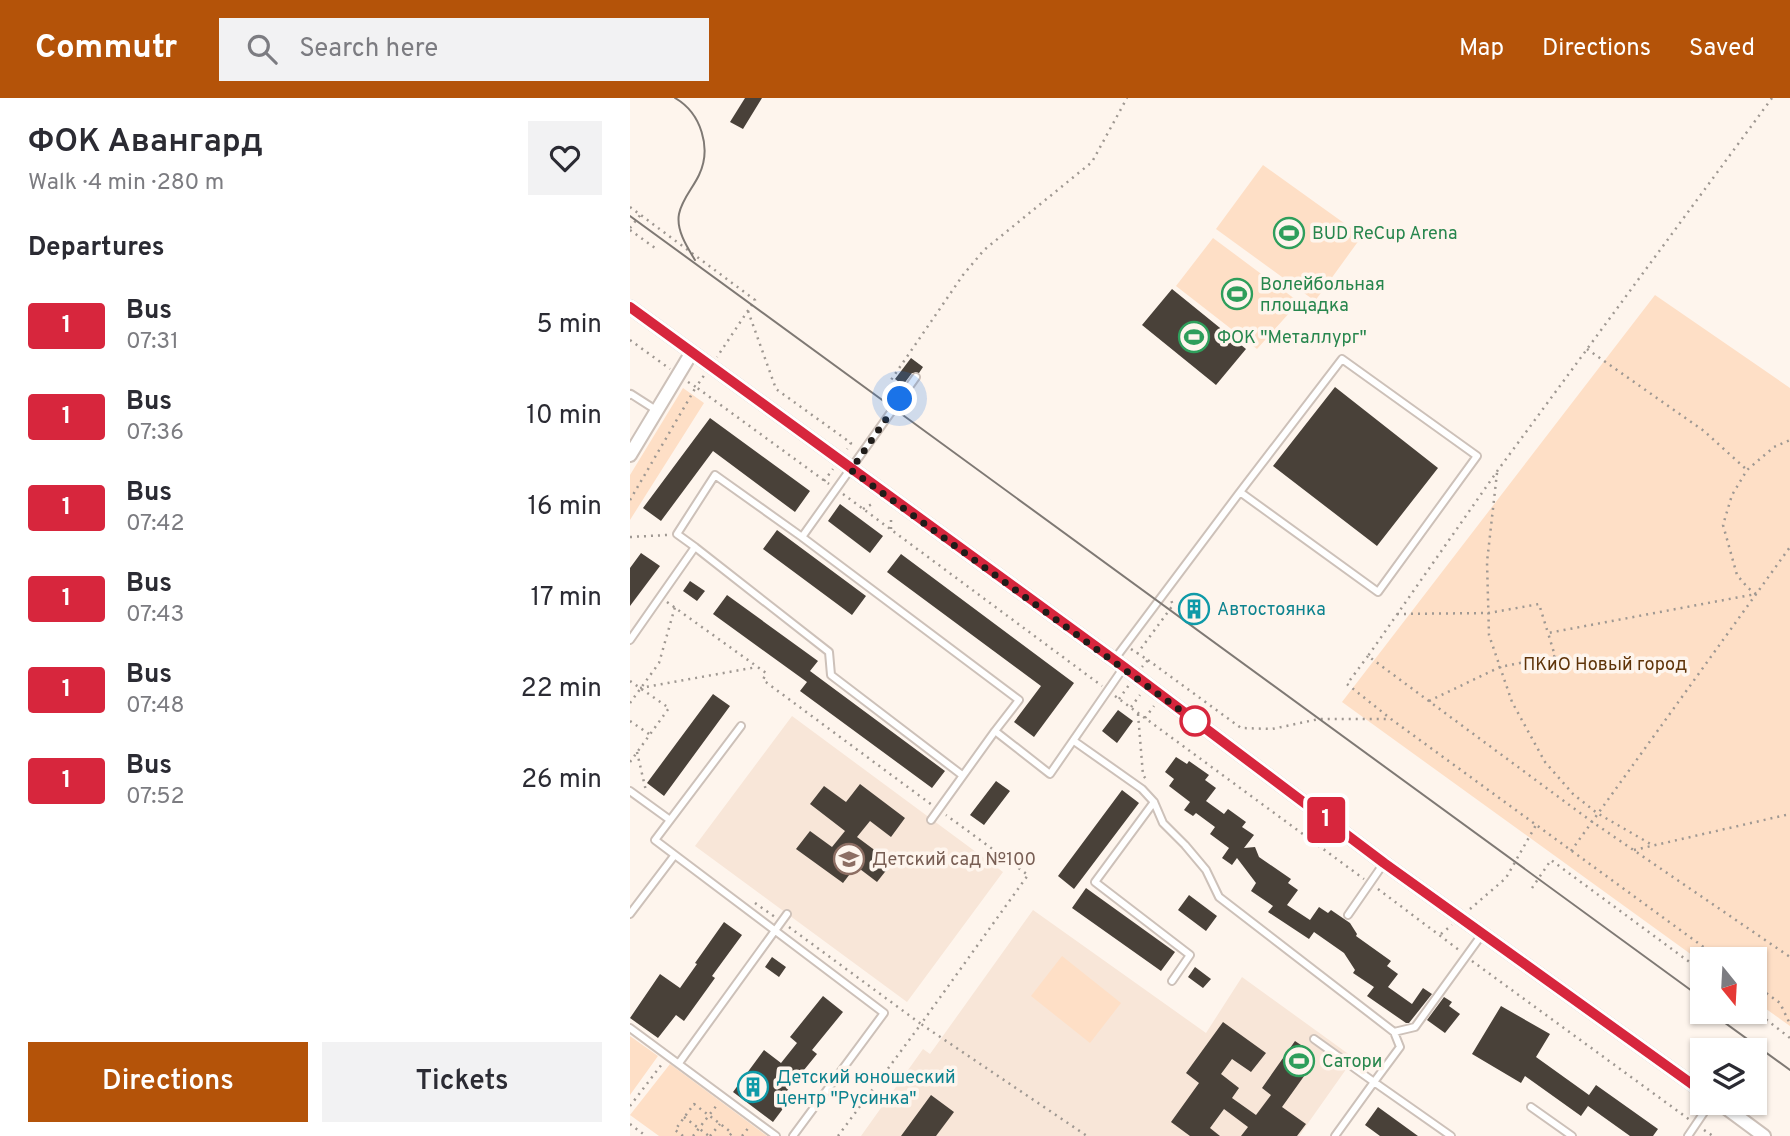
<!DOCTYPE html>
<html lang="en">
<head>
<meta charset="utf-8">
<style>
	:root { --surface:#fff; --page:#f2f2f3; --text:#2b2b33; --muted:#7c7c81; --accent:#b45309 }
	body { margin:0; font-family:Overpass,sans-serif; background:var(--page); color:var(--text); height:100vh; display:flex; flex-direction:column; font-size:26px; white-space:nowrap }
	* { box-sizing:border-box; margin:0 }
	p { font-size:23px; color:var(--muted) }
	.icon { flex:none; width:38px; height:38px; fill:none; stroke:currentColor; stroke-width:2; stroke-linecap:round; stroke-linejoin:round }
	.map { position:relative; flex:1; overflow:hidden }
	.details { display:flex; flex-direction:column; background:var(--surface); width:630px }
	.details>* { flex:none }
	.badge { padding:0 14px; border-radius:5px; font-size:24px; line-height:46px }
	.needle { width:46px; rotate:162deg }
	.tools { position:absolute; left:1060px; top:849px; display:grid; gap:14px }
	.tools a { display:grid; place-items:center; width:77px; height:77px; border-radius:0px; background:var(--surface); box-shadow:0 2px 5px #0004; font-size:35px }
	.you { position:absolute; width:35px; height:35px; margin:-18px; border:5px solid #fff; border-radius:50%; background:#1a73e8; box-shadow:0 0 0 10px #1a73e833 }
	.map>.badge { position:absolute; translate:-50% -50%; box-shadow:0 0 0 4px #fff }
	h2 { padding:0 28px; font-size:26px; line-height:63px }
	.round { display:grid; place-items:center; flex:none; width:74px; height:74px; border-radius:0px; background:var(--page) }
	.head { display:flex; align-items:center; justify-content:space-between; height:119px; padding:0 28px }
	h1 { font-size:33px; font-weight:600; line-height:52px }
	.cta { display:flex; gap:14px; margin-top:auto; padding:14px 28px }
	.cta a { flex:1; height:80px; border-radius:0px; background:var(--accent); color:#fff; font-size:28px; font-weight:600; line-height:80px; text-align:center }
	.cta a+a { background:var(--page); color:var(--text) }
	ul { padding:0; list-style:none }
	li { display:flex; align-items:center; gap:21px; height:91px; padding:0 28px }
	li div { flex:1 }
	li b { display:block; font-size:26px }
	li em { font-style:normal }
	li .badge { min-width:77px; font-weight:700; text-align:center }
	header { display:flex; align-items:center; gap:42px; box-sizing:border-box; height:98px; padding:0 35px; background:var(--accent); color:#fff }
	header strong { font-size:33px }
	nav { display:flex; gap:38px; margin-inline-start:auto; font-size:24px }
	.search { width:490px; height:63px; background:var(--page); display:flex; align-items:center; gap:18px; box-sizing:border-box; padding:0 24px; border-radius:0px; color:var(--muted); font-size:26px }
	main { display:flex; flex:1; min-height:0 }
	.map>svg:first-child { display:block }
	.built { fill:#f8e6d8 }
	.green { fill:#fedfc6 }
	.building { fill:#494139 }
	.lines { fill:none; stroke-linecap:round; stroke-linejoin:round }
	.lane-casing { stroke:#cdc1b9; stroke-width:10 }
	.street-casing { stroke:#cdc1b9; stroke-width:16 }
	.path { stroke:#9f9892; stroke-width:2.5; stroke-dasharray:2 5; stroke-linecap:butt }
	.lane { stroke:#fff; stroke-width:6 }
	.street { stroke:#fff; stroke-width:12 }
	.tram { stroke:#7f7974; stroke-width:2 }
	.line-casing { stroke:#fff; stroke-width:16 }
	.line { stroke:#d7263d; stroke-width:10 }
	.walk { stroke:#201c19; stroke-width:7; stroke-dasharray:0 12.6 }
	.stop-dot { fill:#fff; stroke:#d7263d; stroke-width:3.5 }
	.labels { text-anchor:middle; stroke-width:7; stroke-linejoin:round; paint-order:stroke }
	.leisure-label { font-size:18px; fill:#27864d; stroke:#fef5ed; text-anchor:start }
	.culture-label { font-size:18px; fill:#0d838f; stroke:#fef5ed; text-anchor:start }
	.park-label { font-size:18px; fill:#5f3409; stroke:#fef5ed }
	.education-label { font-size:18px; fill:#785e54; stroke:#fef5ed; text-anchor:start }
</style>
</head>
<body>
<header>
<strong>Commutr</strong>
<div class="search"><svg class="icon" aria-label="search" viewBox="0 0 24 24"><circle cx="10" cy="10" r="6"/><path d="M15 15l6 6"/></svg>Search here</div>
<nav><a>Map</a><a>Directions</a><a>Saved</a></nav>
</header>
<main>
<section class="details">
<div class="head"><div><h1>ФОК Авангард</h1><p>Walk · 4 min · 280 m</p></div><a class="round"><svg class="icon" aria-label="heart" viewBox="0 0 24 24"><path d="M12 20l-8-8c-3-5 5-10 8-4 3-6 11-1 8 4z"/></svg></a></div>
<h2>Departures</h2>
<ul>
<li><span class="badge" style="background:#d7263d;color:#fff">1</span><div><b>Bus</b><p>07:31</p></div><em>5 min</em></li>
<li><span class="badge" style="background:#d7263d;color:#fff">1</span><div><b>Bus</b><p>07:36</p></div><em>10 min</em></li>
<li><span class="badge" style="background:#d7263d;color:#fff">1</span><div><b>Bus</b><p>07:42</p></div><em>16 min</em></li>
<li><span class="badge" style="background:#d7263d;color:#fff">1</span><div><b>Bus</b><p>07:43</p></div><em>17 min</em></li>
<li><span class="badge" style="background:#d7263d;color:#fff">1</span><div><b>Bus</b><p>07:48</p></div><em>22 min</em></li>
<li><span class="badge" style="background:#d7263d;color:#fff">1</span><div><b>Bus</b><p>07:52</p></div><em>26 min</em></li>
</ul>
<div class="cta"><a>Directions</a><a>Tickets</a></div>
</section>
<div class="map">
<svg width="1160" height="1038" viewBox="0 0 1160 1038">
	<rect width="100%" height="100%" fill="#fef5ed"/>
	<path class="built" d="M162,618L373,774L277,904L65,748Z
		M403,812L576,935L612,879L724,960L669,1038H231L293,951L300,956Z"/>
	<path class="green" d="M633,67L732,138L685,203L586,131Z
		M583,140L669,204L627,251L546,188Z
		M1025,197L1160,290V928L1125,903V861H1073V865L712,604Z
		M53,290L74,305L0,422V377Z
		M432,858L491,905L460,945L401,898Z
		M0,938L28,958L0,997Z
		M40,966L137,1038H29L0,1017Z"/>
	<path class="building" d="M115,0H132L113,31L100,24Z
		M542,191L616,251L586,287L512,227Z
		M281,260L293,269L289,275H282L273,287L265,281Z
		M705,289L808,370L747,448L643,368Z
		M80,320L180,393L165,414L83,353L31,423L13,410Z
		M210,406L253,438L240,455L198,423Z
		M147,432L236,498L222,517L133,451Z
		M11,455L30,468L0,508V470Z
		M271,456L444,585L404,639L384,624L411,588L257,474Z
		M60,483L75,493L67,503L53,493Z
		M97,497L188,563L180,573L315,673L302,690L170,593L177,584L83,516Z
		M558,500L576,513L570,521L552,508Z
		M83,596L100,608L34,698L17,685Z
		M488,612L503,623L487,645L472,633Z
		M546,659L557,666L559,663L579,677L575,682L586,690L576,703L594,716L598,711L616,724L612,729L624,737L614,750L625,749L629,759L661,781L658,785L668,792L657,807L680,822L689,809L698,815L701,812L720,825L727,836L726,838L761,863L757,868L768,876L758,889L782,906L793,890L802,896L779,925H776L737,898L744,889L723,875L725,872L714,855L684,834L679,841L638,814L643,808L621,793L626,785L607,760L602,767L592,760L599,750L580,736L585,729L566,715L563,718L554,712L560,704L539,688L544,681L535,674Z
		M366,683L380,693L354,727L340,717Z
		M230,686L275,720L261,739L240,723L227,739L262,765L247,784L226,768L213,785L166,751L180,733L202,749L215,733L180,706L194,688L216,704Z
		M492,692L509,705L444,791L428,778Z
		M456,790L545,854L531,873L442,810Z
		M559,797L587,818L576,833L548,812Z
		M94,824L112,837L82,878L85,880L54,923L46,917L28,940L0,920L30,876L50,890L67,866L65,865Z
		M142,859L156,869L149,879L135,869Z
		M565,869L581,881L573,890L558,879Z
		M193,898L213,914L182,952L187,956L152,999L158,1004L143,1024L103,994L134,952L151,965L167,945L160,939Z
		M814,899L822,904L819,908L830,916L815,935L797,922Z
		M871,908L920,936L906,959L959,997L966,987L1028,1031L1023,1038H1000L958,1008L951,1018L895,978L891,985L842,956Z
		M593,924L636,955L621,974L602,961L591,976L609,990L602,1000L626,1017L641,997L632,990L665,943L674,949L668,957L682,967L652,1009L676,1026L667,1038H611L618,1029L594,1011L580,1030L590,1038H560L541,1024L569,985L556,975Z
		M301,997L324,1014L306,1038H271Z
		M748,1009L788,1038H750L735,1027Z"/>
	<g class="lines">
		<g class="lane-casing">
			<path id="lane" d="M286,279L172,439L389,602L365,633L420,676L494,569
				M0,297L1,296L26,312
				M65,449L199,554L201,577L332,677
				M0,542L65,449L47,436L85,377L172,439
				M484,562L610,394L748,494L847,358L712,261L610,394
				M111,628L25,742L254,915L163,1038
				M444,643L512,691L524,704L533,725L555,747L576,772L589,799L764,934L770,949L744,984L821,1038
				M0,693L40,722
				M524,704L465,784L560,857L542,883
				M301,722L365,633
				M0,816L44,758
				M718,817L754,765
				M0,930L146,1038
				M764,934L785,929L853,835
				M684,941L744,984L705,1038
				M49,965L157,816
				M901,1009L942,1038
				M1058,1038L1081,1004"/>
		</g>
		<g class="street-casing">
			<path id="street" d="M0,209L494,569L754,765L1073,994
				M0,357L62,254
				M1088,1004L1134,1038"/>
		</g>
		<path class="path" d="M1142,0L868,372L738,558L961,723L1160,859
			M0,109L125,202L87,259
			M0,130L11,116
			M0,132L25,150
			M118,213L146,291L221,345L217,351
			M0,242L40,271
			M957,251L1074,333L1117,372
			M58,284L66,289L75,276
			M267,294L261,282L333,177L354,152L462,64L497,0
			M867,375L857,464L859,537L882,604L915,664L943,696L967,715L1024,748
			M194,383L203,371
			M213,396L472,588
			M0,402L66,289L199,386
			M233,411L242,406
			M261,431V420
			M0,439L37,437
			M1126,496L1118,490L1107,477L1093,427L1102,397L1117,372L1144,349L1160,342
			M37,504L136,575L133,582L302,707
			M767,516L859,515L909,506L918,535L1126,496
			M501,551L518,562L512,569
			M507,556L543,507L541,502
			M738,558L717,586L761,621L1090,861
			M518,562L611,630L642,631L689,621H760
			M0,583L39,610L0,664
			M10,590L127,569
			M485,598L734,781
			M489,601L499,587
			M799,603L870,569L925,558L918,535
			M0,605L29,565L45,509
			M501,609L510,597
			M508,616L513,677L518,684
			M515,620L524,608
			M0,623L19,636
			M7,654L16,693
			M1004,752L1160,716
			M941,753L1160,449
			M902,790L921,762L1073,874
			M748,791L829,852
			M125,805L145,819
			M840,811L876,780L906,727
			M159,829L291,926L398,777L316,717
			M811,836L822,827
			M842,863L1060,1022
			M1125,887L1150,905L1160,926
			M1125,913L1160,940
			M0,1008L32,966
			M54,1019L79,1038
			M0,1026L16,1038
			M1074,1032L1083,1038
			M53,1038L45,1032L64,1006L102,1035L99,1038
			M63,1038L87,1007
			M80,1038L90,1026
			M112,1038L119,1029
			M208,1038L291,926L457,1038"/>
		<use href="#lane" class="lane"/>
		<use href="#street" class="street"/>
		<path class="tram" d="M45,0C71,15 82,50 69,77C63,90 52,101 49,116C46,132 57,149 65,162
			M0,118L1073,901
			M1080,914L1160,972"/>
	</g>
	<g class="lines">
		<g class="line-casing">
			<path id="line" d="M0,209L494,569L754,765L1073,994"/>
		</g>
		<use href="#line" class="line"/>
		<path class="walk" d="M270,301L221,372L565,623"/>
	</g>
	<defs>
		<g id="stadium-ring" transform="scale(1.575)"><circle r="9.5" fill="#fef5ed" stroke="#2e9e5b" stroke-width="1.5"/><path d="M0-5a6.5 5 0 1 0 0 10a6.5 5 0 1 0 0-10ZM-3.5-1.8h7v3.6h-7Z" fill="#2e9e5b"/></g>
		<g id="building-ring" transform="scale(1.575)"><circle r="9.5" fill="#fef5ed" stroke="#0f9aa8" stroke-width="1.5"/><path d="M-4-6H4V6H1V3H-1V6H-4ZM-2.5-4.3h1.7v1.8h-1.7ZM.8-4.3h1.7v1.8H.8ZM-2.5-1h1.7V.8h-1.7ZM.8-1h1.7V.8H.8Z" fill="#0f9aa8"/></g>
		<g id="school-ring" transform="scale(1.575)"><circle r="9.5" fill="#fef5ed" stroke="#8d6e63" stroke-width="1.5"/><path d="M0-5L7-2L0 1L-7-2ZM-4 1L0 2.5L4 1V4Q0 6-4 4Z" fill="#8d6e63"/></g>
	</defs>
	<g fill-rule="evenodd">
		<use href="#stadium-ring" x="659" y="135"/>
		<use href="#stadium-ring" x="607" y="196"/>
		<use href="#stadium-ring" x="564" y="239"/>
		<use href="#building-ring" x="564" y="511"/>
		<use href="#school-ring" x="219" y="761"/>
		<use href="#stadium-ring" x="669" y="963"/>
		<use href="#building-ring" x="123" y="989"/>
	</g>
	<circle class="stop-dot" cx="565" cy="623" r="14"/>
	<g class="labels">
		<g class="leisure-label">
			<text x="682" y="141">BUD ReCup Arena</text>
			<text x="630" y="192">Волейбольная<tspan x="630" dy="21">площадка</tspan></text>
			<text x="587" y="245">ФОК "Металлург"</text>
			<text x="692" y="969">Сатори</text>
		</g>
		<g class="culture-label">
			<text x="587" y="517">Автостоянка</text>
			<text x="146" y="985">Детский юношеский<tspan x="146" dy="21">центр "Русинка"</tspan></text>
		</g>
		<g class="park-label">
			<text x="975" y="572">ПКиО Новый город</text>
		</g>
		<g class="education-label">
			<text x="242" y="767">Детский сад №100</text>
		</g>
	</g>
</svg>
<div class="tools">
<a><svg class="needle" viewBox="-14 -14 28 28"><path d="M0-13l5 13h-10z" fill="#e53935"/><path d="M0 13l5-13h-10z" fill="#7c7c81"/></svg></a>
<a><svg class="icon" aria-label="layers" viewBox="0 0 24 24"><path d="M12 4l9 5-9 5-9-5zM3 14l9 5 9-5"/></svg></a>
</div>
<div class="you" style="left:270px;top:301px"></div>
<b class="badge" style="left:696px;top:722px;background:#d7263d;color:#fff">1</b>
</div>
</main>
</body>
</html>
